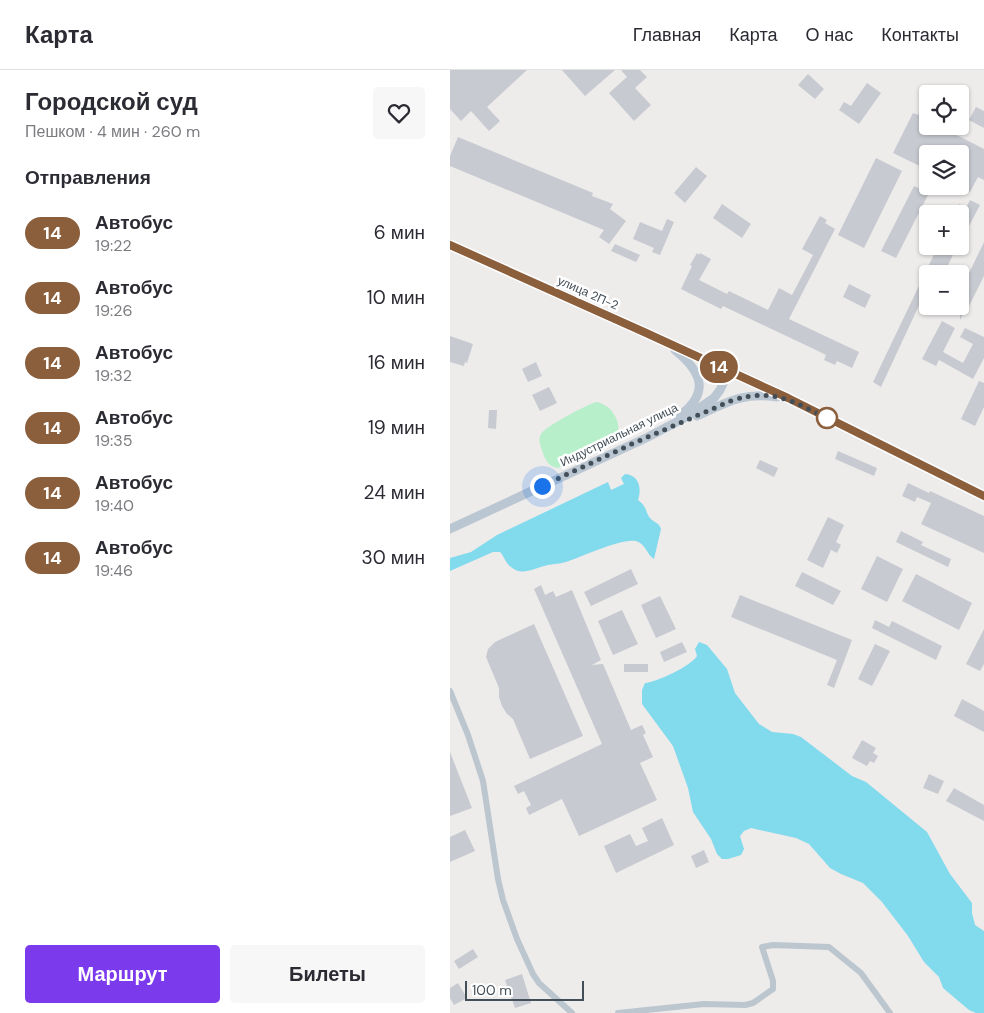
<!DOCTYPE html>
<html lang="ru">
<head>
<meta charset="utf-8">
<style>
	:root { --surface:#fff; --page:#f7f7f7; --text:#2b2b33; --muted:#7c7c81; --line:#e1e1e2; --accent:#7c3aed }
	body { margin:0; font-family:"DM Sans",sans-serif; background:var(--page); color:var(--text); height:100vh; display:flex; flex-direction:column; font-size:19px; white-space:nowrap }
	* { box-sizing:border-box; margin:0 }
	p { font-size:16px; color:var(--muted) }
	.icon { flex:none; width:28px; height:28px; fill:none; stroke:currentColor; stroke-width:2; stroke-linecap:round; stroke-linejoin:round }
	.map { position:relative; flex:1; overflow:hidden }
	.drawer { display:flex; flex-direction:column; background:var(--surface); width:450px }
	.drawer>* { flex:none }
	.badge { padding:0 10px; border-radius:16px; font-size:18px; line-height:32px }
	.buttons { position:absolute; left:469px; top:15px; display:grid; gap:10px }
	.buttons a { display:grid; place-items:center; width:50px; height:50px; border-radius:5px; background:var(--surface); box-shadow:0 1px 4px #0004; font-size:25px }
	.scale { position:absolute; left:15px; bottom:12px; width:119px; box-sizing:border-box; padding-left:5px; border:2px solid #434f58; border-top:0; font-size:14px; line-height:18px; white-space:nowrap; color:#434f58; -webkit-text-stroke:4px #fff; paint-order:stroke }
	.you { position:absolute; width:25px; height:25px; margin:-12px; border:4px solid #fff; border-radius:50%; background:#1a73e8; box-shadow:0 0 0 8px #1a73e833 }
	.map>.badge { position:absolute; translate:-50% -50%; box-shadow:0 0 0 2px #fff }
	h2 { padding:0 25px; font-size:19px; line-height:45px }
	.round { display:grid; place-items:center; flex:none; width:52px; height:52px; border-radius:5px; background:var(--page) }
	.headline { display:flex; align-items:center; justify-content:space-between; height:85px; padding:0 25px }
	h1 { font-size:24px; font-weight:600; line-height:38px }
	.button { display:flex; gap:10px; margin-top:auto; padding:10px 25px }
	.button a { flex:1; height:58px; border-radius:5px; background:var(--accent); color:#fff; font-size:20px; font-weight:600; line-height:58px; text-align:center }
	.button a+a { background:var(--page); color:var(--text) }
	ul { padding:0; list-style:none }
	li { display:flex; align-items:center; gap:15px; height:65px; padding:0 25px }
	li div { flex:1 }
	li b { display:block; font-size:19px }
	li em { font-style:normal }
	li .badge { min-width:55px; font-weight:700; text-align:center }
	header { display:flex; align-items:center; gap:30px; box-sizing:border-box; height:70px; padding:0 25px; background:var(--surface); border-bottom:1px solid var(--line) }
	header strong { font-size:24px }
	nav { display:flex; gap:28px; margin-inline-start:auto; font-size:18px }
	main { display:flex; flex:1; min-height:0 }
	.map>svg:first-child { display:block }
	.green { fill:#b6efca }
	.water { fill:#82daed }
	.building { fill:#c7cad0 }
	.lines { fill:none; stroke-linecap:round; stroke-linejoin:round }
	.minor { stroke:#bbc6ce; stroke-width:6 }
	.secondary { stroke:#bac7d2; stroke-width:9 }
	.line-casing { stroke:#fff; stroke-width:11 }
	.line { stroke:#8b5e3c; stroke-width:8 }
	.walk { stroke:#434f58; stroke-width:5; stroke-dasharray:0 9 }
	.stop-dot { fill:#fff; stroke:#8b5e3c; stroke-width:2.5 }
	.labels { text-anchor:middle; stroke-width:5; stroke-linejoin:round; paint-order:stroke }
	.street-label { font-size:12px; fill:#434f58; stroke:#fff }
</style>
</head>
<body>
<header>
<strong>Карта</strong>
<nav><a>Главная</a><a>Карта</a><a>О нас</a><a>Контакты</a></nav>
</header>
<main>
<section class="drawer">
<div class="headline"><div><h1>Городской суд</h1><p>Пешком · 4 мин · 260 m</p></div><a class="round"><svg class="icon" aria-label="heart" viewBox="0 0 24 24"><path d="M12 20l-8-8c-3-5 5-10 8-4 3-6 11-1 8 4z"/></svg></a></div>
<h2>Отправления</h2>
<ul>
<li><span class="badge" style="background:#8b5e3c;color:#fff">14</span><div><b>Автобус</b><p>19:22</p></div><em>6 мин</em></li>
<li><span class="badge" style="background:#8b5e3c;color:#fff">14</span><div><b>Автобус</b><p>19:26</p></div><em>10 мин</em></li>
<li><span class="badge" style="background:#8b5e3c;color:#fff">14</span><div><b>Автобус</b><p>19:32</p></div><em>16 мин</em></li>
<li><span class="badge" style="background:#8b5e3c;color:#fff">14</span><div><b>Автобус</b><p>19:35</p></div><em>19 мин</em></li>
<li><span class="badge" style="background:#8b5e3c;color:#fff">14</span><div><b>Автобус</b><p>19:40</p></div><em>24 мин</em></li>
<li><span class="badge" style="background:#8b5e3c;color:#fff">14</span><div><b>Автобус</b><p>19:46</p></div><em>30 мин</em></li>
</ul>
<div class="button"><a>Маршрут</a><a>Билеты</a></div>
</section>
<div class="map">
<svg width="534" height="943" viewBox="0 0 534 943">
	<rect width="100%" height="100%" fill="#eeebeb"/>
	<path class="green" d="M146,332C163,334 175,357 165,371L108,398C101,397 97,393 94,386C92,379 87,371 91,364C96,356 136,335 146,332Z"/>
	<path class="water" d="M175,404C189,405 192,418 188,430C198,437 195,444 202,450C207,454 209,453 211,459L204,489C197,485 196,474 186,471C171,468 131,487 116,492C109,494 101,494 94,496C83,499 71,506 61,497C56,494 54,486 50,482H43L0,501V488L21,482L47,465L158,412L161,420L174,414L171,408Z
		M249,572L257,575L277,599L285,623L309,654L322,662L343,664L351,667L402,706L416,712L477,762L500,804L522,833V843L525,855L534,861V943H526L519,940L493,918L489,907L474,892L458,866L432,832L413,813L391,804L380,798L359,774L346,768L301,758L294,761L290,766L294,779L291,785L278,789H272L267,784L261,769L243,742L238,718L223,676L192,634V620L195,613C207,612 241,596 247,586L245,579Z"/>
	<path class="building" d="M0,0H77L37,37L50,51L39,61L21,41L11,51L0,39Z
		M112,0H165L135,26Z
		M171,0H190L197,7L185,18L201,35L184,51L159,23L177,7Z
		M358,4L374,19L365,29L348,15Z
		M417,13L431,23L409,54L389,40L394,32L401,36Z
		M478,29V56H489L534,79V110L528,107L520,122L510,117V84H478V100L443,83L463,43L468,45Z
		M526,37L534,41V58L519,50Z
		M8,67L143,123L142,126L163,134L160,139L176,151L159,174L149,167L154,160L0,96V86Z
		M426,88L452,101L414,178L388,165Z
		M246,97L257,106L235,133L224,123Z
		M464,116L479,123L446,188L431,181Z
		M520,130L530,135L517,160L515,159L510,170V144H504L509,134L516,138Z
		M272,134L301,154L292,168L263,148Z
		M370,146L377,150L375,153L385,159L339,249L409,282L402,298L387,291L385,295L374,290L376,285L366,280L273,236L271,239L231,219L242,196L240,195L247,183L249,185L250,183L261,189L249,210L277,224L279,221L318,240L329,218L342,225L363,185L352,179Z
		M217,149L224,152L210,185L202,182L204,178L183,169L190,152L212,161Z
		M534,172V206L519,236L517,235L510,250V222Z
		M165,174L190,185L186,192L161,181Z
		M488,176H507L494,204H478V234L471,231L431,317L423,312Z
		M399,214L421,225L415,238L393,227Z
		M492,251L505,258L493,282L513,293L523,274L510,267L515,258L534,267V288L523,309L489,290L486,296L472,289Z
		M0,266L23,274L17,293L15,292L14,296L0,292Z
		M86,292L92,306L78,312L72,299Z
		M529,311L534,313V337L525,356L511,349Z
		M99,317L107,333L90,341L82,325Z
		M39,340H47L46,359L38,358Z
		M388,381L427,398L424,406L385,389Z
		M310,390L328,398L324,407L306,398Z
		M458,413L479,423L480,421L534,446V483L471,454L481,433L467,427L465,432L452,426Z
		M378,447L394,455L386,472L391,475L387,483L381,480L373,498L357,490Z
		M451,461L473,472L471,475L501,489L498,497L446,472Z
		M427,486L453,499L437,532L411,519Z
		M181,499L188,514L141,536L134,522Z
		M352,502L391,521L383,535L345,516Z
		M466,504L522,533L509,560L452,531Z
		M91,515L95,525L103,521L106,527L122,520L151,590L142,595L153,594L181,660L192,655L196,663L193,665L203,687L190,693L207,730L129,766L112,729L79,745L76,738L81,735L74,721L68,724L64,716L152,674L84,519Z
		M290,525L402,570L384,618L377,615L387,590L281,547Z
		M210,526L226,559L206,568L191,535Z
		M172,540L188,574L163,585L148,551Z
		M425,550L439,557L442,551L492,576L486,590L422,558Z
		M84,554L133,666L80,689L63,649L57,644L52,636L49,627V618L36,587L38,579L45,572Z
		M534,559V594L530,601L516,594Z
		M232,572L237,582L214,592L210,582Z
		M425,574L440,581L422,616L408,609Z
		M174,594H198V602H174Z
		M512,629L534,641V662L504,646Z
		M412,670L426,678L423,683L428,686L424,693L420,691L417,696L402,688Z
		M0,682L22,738L0,746Z
		M479,704L494,711L488,724L473,718Z
		M504,718L534,735V751L496,731Z
		M212,748L224,775L166,803L154,776L180,764L186,776L198,771L192,758Z
		M15,760L25,781L0,792V767Z
		M254,780L259,792L246,798L241,786Z
		M23,879L28,887L9,899L4,891Z
		M72,904L81,933L65,938L55,910Z
		M8,913L17,928L4,935L0,928V918Z"/>
	<g class="lines">
		<path class="minor" d="M0,621L18,665L33,711L48,809L53,830L67,869L83,904L89,913L122,943
			M168,943L254,934L295,935L303,933L323,919V911L312,877L323,875L379,877L411,903L440,943"/>
		<path class="secondary" d="M0,175L194,262L338,329L534,426
			M225,280C252,302 261,323 228,347
			M247,346C277,332 293,322 327,327
			M0,459L198,367L236,347L264,328L270,320L279,301"/>
	</g>
	<g class="lines">
		<g class="line-casing">
			<path id="line" d="M0,175L194,262L338,328L534,426"/>
		</g>
		<use href="#line" class="line"/>
		<path class="walk" d="M92,416L184,373L283,330C323,318 342,331 377,348"/>
	</g>
	<circle class="stop-dot" cx="377" cy="348" r="10"/>
	<g class="labels">
		<g class="street-label">
			<text transform="translate(138 223) rotate(24)" y="4">улица 2П-2</text>
			<text transform="translate(169 365) rotate(-26)" y="4">Индустриальная улица</text>
		</g>
	</g>
</svg>
<div class="buttons">
<a><svg class="icon" aria-label="locate" viewBox="0 0 24 24"><circle cx="12" cy="12" r="6"/><path d="M12 2v4M12 18v4M2 12h4M18 12h4"/></svg></a>
<a><svg class="icon" aria-label="layers" viewBox="0 0 24 24"><path d="M12 4l9 5-9 5-9-5zM3 14l9 5 9-5"/></svg></a>
<a>+</a>
<a>−</a>
</div>
<div class="scale">100 m</div>
<div class="you" style="left:92px;top:416px"></div>
<b class="badge" style="left:269px;top:297px;background:#8b5e3c;color:#fff">14</b>
</div>
</main>
</body>
</html>
